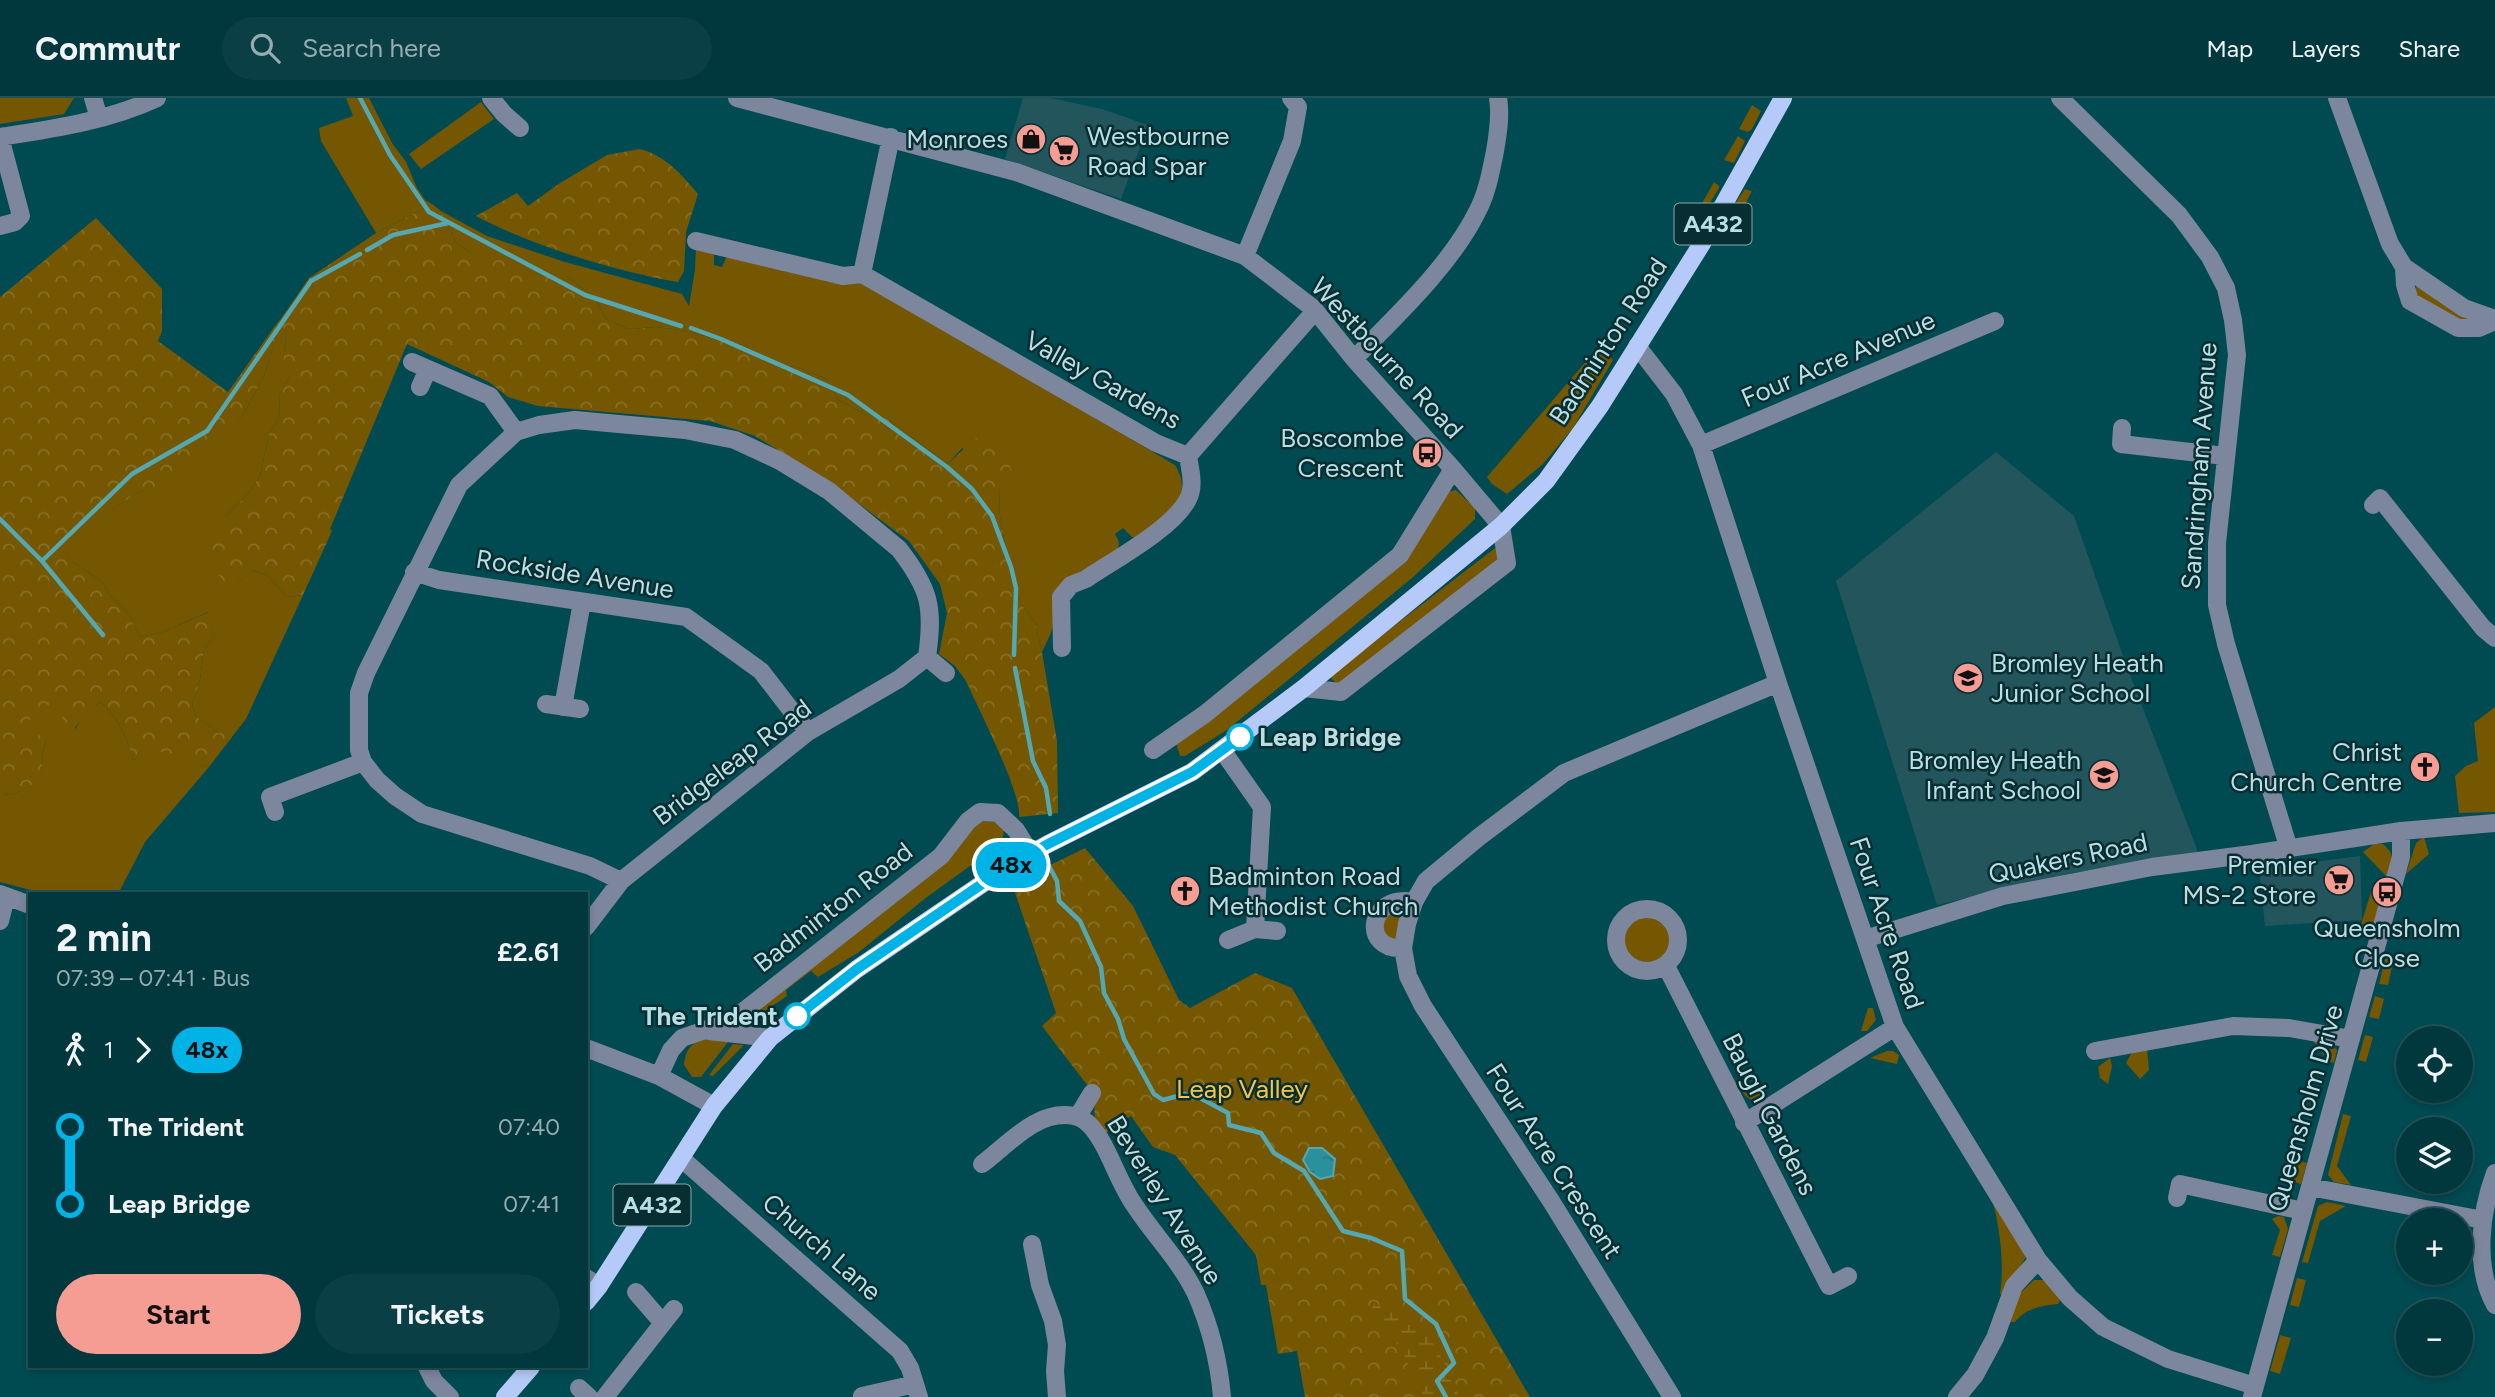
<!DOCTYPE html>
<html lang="en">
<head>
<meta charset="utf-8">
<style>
	:root { --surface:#00383e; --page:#0a3f45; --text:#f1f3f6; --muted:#95acb0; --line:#225258; --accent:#f59c93 }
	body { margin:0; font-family:Figtree,sans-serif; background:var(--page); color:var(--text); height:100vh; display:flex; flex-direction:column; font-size:26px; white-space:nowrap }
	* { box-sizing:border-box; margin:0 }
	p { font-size:23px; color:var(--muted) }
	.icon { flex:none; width:38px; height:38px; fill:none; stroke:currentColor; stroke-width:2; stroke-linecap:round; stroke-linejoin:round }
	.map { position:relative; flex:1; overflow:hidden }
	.side { position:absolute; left:28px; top:794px; width:560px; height:476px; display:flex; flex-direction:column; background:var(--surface); border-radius:0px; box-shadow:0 4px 10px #0003,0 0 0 2px var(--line) }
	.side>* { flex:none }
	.badge { padding:0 14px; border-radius:23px; font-size:24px; line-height:46px }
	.controls { position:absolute; left:2396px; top:928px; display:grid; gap:14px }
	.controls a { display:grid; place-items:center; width:77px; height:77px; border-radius:50%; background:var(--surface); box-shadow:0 4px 10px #0003,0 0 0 2px var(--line); font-size:35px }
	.map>.badge { position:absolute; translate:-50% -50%; box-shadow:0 0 0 4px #fff }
	.legs { display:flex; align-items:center; gap:10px; height:77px; padding:0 28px; font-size:23px }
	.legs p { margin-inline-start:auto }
	.headline { display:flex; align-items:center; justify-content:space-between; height:119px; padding:0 28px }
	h1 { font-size:38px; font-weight:700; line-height:52px }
	.primary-button { display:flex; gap:14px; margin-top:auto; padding:14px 28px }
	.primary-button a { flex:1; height:80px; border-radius:42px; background:var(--accent); color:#111; font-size:28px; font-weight:700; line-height:80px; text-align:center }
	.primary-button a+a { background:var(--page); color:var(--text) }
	ul { padding:0 28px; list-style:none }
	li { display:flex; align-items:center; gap:24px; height:77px; font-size:26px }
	li i { display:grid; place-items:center; width:10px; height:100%; margin:0 9px; background:currentColor }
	li i::after { content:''; width:18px; height:18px; margin:-9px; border:5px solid; border-radius:50%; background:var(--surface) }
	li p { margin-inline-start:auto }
	li:first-child i { background:linear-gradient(#0000 50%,currentColor 0) }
	li:last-child i { background:linear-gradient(currentColor 50%,#0000 0) }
	header { display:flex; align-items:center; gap:42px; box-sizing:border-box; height:98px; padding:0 35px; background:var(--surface); border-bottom:2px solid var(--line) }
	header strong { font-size:33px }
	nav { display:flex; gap:38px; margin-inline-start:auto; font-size:24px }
	.search { width:490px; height:63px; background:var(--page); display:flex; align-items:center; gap:18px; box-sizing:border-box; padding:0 24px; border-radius:38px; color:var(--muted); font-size:26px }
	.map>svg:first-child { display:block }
	.built { fill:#23565c }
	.grass { fill:#755701 }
	.forest { fill:url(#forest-crowns) }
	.wetland { fill:url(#wetland-marsh) }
	.water { fill:url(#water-ripples); stroke:#55a8b2; stroke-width:2 }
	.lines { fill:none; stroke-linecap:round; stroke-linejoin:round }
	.stream { stroke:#55a8b2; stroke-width:4.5 }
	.minor { stroke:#7c869d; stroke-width:18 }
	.major { stroke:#b5caf8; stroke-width:18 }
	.line-1-casing { stroke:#fff; stroke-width:16 }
	.line-1 { stroke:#00b3e6; stroke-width:10 }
	.stop-1-dot { fill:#fff; stroke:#00b3e6; stroke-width:3.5 }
	.labels { text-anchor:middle; stroke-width:5; stroke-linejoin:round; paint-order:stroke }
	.shield { fill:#092e32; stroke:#84aaaf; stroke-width:2 }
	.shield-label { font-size:24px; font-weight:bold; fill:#b9dfe4 }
	.poi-label { font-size:26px; fill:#b9dfe4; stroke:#092e32; text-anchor:end }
	.street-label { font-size:26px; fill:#b9dfe4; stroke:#092e32 }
	.stop-label { font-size:26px; font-weight:bold; fill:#b9dfe4; stroke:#092e32; text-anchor:start }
	.park-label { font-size:26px; fill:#f6c44b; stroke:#092e32 }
</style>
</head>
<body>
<header>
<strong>Commutr</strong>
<div class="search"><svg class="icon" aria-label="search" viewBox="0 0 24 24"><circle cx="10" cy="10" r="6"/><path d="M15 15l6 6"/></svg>Search here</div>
<nav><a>Map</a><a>Layers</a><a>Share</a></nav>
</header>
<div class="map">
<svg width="2495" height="1299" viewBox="0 0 2495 1299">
	<defs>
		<pattern id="forest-crowns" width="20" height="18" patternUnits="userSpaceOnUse" patternTransform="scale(1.75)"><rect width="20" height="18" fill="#755701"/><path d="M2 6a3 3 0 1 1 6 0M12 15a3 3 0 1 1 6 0" fill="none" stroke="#876f26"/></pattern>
		<pattern id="wetland-marsh" width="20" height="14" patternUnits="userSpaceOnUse" patternTransform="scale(1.75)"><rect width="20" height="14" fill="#755701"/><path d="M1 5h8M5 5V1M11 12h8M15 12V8" fill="none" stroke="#876f26"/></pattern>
		<pattern id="water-ripples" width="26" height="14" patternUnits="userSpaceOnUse" patternTransform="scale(1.75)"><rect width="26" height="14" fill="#2a919c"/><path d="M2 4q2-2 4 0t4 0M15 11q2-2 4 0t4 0" fill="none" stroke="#2f767d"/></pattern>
	</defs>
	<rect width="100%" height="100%" fill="#004b52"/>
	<path class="built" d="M1023,0H1050L1102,11L1148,27L1121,101L1005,61Z
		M1996,354L2074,418L2124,561L2198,754L2072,775L1937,807L1836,483Z
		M2360,758L2362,822L2265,828L2259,771Z"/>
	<path class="grass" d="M0,0H74L64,16L0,26Z
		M346,0H369L392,45L406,64L417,90L425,102L432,106L376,135L321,43L319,30L353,18Z
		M481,4L494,21L421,71L409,56Z
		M1752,7L1761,13L1752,31L1748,34L1739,31Z
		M1738,38L1745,43L1734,65L1724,62Z
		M1714,84L1719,88V90L1708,108L1700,109Z
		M1745,91L1752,93L1741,114L1732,110Z
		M441,113L487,138L565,164L682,196L689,208L695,172L696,149L711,153L714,157V167L722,169L726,160L733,157L845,186L861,185L880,193L1175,367C1197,402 1162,422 1136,440L1132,439L1123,430L1115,436L1119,444L1118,452L1067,483L1050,537L1042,554L1035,524L1021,506L1009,467L1000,419L999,391L962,350L948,366L888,321L866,316L838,302L826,281L797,269L773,267L754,250L680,232L656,229L628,231L606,221L593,198L566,178H540L495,158L474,157L456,145Z
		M1727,123L1732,126L1723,144L1718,145L1715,142Z
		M2419,187L2472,218L2468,226L2416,201L2414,191Z
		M280,222L287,238L284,254L289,279L280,296L279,320L269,336L260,378L248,396L224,420L238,485L251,472L267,477L287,499L303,497L246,621L235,635H218L196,618L192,607L200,582L204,551L214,538L208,514L163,534L140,539L129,517L112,500L101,483L67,460L65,444L135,396L170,382L227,339L243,317L264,278L275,243L277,225Z
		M1601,246L1613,262L1573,330L1543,366L1507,396L1492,386L1487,379Z
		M1456,392L1475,410V421L1412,480L1227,632L1185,658H1180L1176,645L1402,459L1447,394Z
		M1495,450L1500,454V461L1346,585H1336L1329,578Z
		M65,594L75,631L87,614L101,604C118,620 127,639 133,662L165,652L209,669L145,744L118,796H46L0,784V697C19,697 39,688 42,667C43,658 42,653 46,645L22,627Z
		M2495,609V714L2459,715L2455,678L2466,668L2478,663L2474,625Z
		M979,723L996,724L1004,732L1002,745L927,799L859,854L818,879L811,873L786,892L787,898L746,926H736L941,767Z
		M2424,739L2429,756L2406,776L2416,745Z
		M2374,746H2383C2396,757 2393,764 2388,780L2363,754Z
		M2371,794L2383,798L2372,833L2360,830Z
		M1406,805L1402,849L1383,843V811Z
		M1621 842a26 26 0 1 1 52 0a26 26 0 1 1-52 0Z
		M2386,858L2394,860L2388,887L2379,886Z
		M2375,898L2384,901L2379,921L2369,919Z
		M1868,910H1873L1876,922L1867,933H1861Z
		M2365,937L2373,939L2366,964L2358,962Z
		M705,940L728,944L701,979H692L684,967C686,951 690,946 705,940Z
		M2313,943L2332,947L2337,952L2334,965L2328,963Z
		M733,946L744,947L713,978L709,977Z
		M2147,950L2149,972L2140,981L2126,965L2132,954Z
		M1887,953H1893L1899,957L1897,966L1870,960Z
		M2110,960L2112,968L2108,986L2100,980L2098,969Z
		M1741,984L1766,992L1762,1001L1756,1003C1746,1001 1740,994 1741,984Z
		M2343,1016L2351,1018L2337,1068L2351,1087L2334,1084L2328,1077Z
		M2297,1062L2307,1065L2301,1086L2291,1083Z
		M1992,1101L2026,1159L2003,1196H2000C2004,1170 2001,1142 1996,1117C1995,1111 1993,1106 1992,1101Z
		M2327,1104L2346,1108L2320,1123L2308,1165L2302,1164L2318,1108Z
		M2278,1118L2284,1119L2288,1131L2280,1159L2272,1157L2280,1132L2272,1121Z
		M2297,1180L2306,1182L2299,1209L2290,1207Z
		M2034,1182H2044L2062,1199L2058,1206C2040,1208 2026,1210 2015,1224H2010L2014,1201Z
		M2280,1237L2291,1240L2280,1276L2270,1273Z"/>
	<path class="forest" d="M640,51C666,58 681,76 698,96L686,134L684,173L678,184C614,173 533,148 476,118L517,95L528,108L560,85L607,57Z
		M432,106L441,113L456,145L474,157H495L540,178H566L593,198L606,221L628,231L656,229L680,232L755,250L773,267L797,269L826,281L838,302L866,316L888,321L948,366L975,340C999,346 1004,353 1013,376L999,391L1000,419L1009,467L1021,506L1035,524L1042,554L1057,643L1058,715L1019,719C1022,695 978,610 966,583L955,568L939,556L947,515L940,486L909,443L824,380L755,338L710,323L538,308L508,299L489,284L407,246L330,431L332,433L303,497L287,499L267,477L252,472L238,485H225L210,466L209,448L224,420L248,396L260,378L269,336L279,320L280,296L289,279L284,268V254L287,238L280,222L309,180L376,135Z
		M96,120L162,191V233L158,243L228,294L277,225L275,243L264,278L243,317L227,340L170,383L135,396L66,444L67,460L101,483L112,500L129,517L140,539L163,534L209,514L214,538L204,551L200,582L192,607L196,618L218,635H235L209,669L165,653L133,662C127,639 118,620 101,604C87,613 80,627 67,636L60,612L64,595L23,627L31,629L46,644C42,653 43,658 42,667C40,688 19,697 0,697V199Z
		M1085,750L1133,808L1179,902L1190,910L1255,875L1292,890L1530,1299H1305L1297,1253L1278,1256L1266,1187H1261L1256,1157L1175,1057L1153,1049L1131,1018L1104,1036C1094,1023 1092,1015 1097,1000L1042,928L1056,915L1012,786Z"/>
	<path class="wetland" d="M1375,1205L1427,1233L1456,1287L1459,1299H1424L1401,1251L1371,1212Z"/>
	<path class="water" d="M1309,1050H1322L1335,1061L1333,1078L1320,1081L1310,1074L1303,1062Z"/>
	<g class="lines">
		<path class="stream" d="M360,0L390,57L429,114L585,197L681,228
			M367,152L393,137L448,125
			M691,230L721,241L848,297L947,369L972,391L992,418L1011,469L1016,490L1014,557
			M0,421L42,463L103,537
			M42,463L132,376L207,333L311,183L360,156
			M1015,570L1033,663L1046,690L1050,716
			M1049,768L1057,783L1059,803L1080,823L1101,869L1104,895L1118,921L1124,941L1154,996L1163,1002L1185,996L1193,1000H1200L1228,1015L1229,1027L1261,1035L1274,1055L1304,1073L1343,1133L1371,1140L1402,1153L1405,1201L1436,1226L1454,1265L1437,1283L1446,1299"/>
		<path class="minor" d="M93,0L99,20
			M491,0L504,16L520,30
			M737,0L1016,74L1245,158L1314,211L1354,261L1453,371L1501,428L1507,465L1341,594L1304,590
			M2060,0L2179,117L2210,159L2226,190L2233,222L2237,257L2217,445V507L2226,546L2289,751
			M2337,0L2390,146L2404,169L2464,210L2495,221
			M0,39C52,31 108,23 157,0
			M0,39L21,118L15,124L0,128
			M696,143L843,178L862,176L1156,345L1188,358L1315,213
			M1245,158L1292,43L1298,9L1291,0
			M2404,169L2405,187L2410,203L2458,230H2479L2495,223
			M862,176L891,39
			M1637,248L1674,296L1701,347L1778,585L1895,929L2038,1162L2070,1200L2103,1229L2168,1261L2255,1288
			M1354,261C1395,219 1451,167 1477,114C1487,96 1491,73 1495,53C1498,36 1501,17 1498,0
			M412,264L490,298L516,334L459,387L366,575L359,595V652L363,664L377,682L395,698L422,716L590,768L621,783
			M420,289L428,271
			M2122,330L2121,346L2225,358
			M516,334L539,327L575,322L685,332L735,342L780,363L829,393L899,451C930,491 934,509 927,559
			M1701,347L1995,223
			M2373,407L2380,400L2483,530L2495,540
			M414,474L439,482L686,519L761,573L808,634
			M1062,550L1061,499L1071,487L1086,481C1114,462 1174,430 1188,401C1195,388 1190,371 1188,358
			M927,559L946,575
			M546,606L580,611
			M563,609L582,504
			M1153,652L1205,616L1400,457L1453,371
			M1222,652L1262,709L1255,831L1228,842
			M275,714L270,699L363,664
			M0,796L30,807
			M1616 842a31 31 0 1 1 62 0a31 31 0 1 1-62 0Z
			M0,823L6,799
			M586,829L621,783L808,634L899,581L927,559
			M1255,831L1277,833
			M1865,841L2003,798L2152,769L2252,756L2401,733L2495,725
			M1403,850C1361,853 1367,795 1414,804
			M1666,868L1829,1188L1848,1178
			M709,933L770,940
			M586,950L659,978L714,1008
			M2095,953L2233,928L2289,930L2351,941
			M659,978L671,952L682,940L731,923L941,758L968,723L980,714L998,715L1016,732L1031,756
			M1078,1018L1092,995
			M1744,1025L1895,929
			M682,1061L900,1253L910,1270L919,1299
			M982,1066C1009,1046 1037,1011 1074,1018C1087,1020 1097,1035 1103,1046C1114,1066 1122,1090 1135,1108C1154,1137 1181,1164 1196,1196C1210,1228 1219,1264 1222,1299
			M2495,1075C2480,1115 2474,1169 2495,1207
			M2310,1089L2483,1122
			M2177,1100L2180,1086L2303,1113
			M1032,1146L1040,1187L1053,1223L1057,1247L1055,1273L1057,1299
			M586,1180L599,1188
			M636,1194L662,1224
			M427,1269L434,1283L450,1299
			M579,1290L589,1299
			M862,1298L915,1286
			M605,1299L674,1211
			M1672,1299L1551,1103L1423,908L1408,878L1403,850L1407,826L1414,804L1426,783L1479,739L1564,675L1778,585
			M1957,1299L1975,1277L1995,1240L2014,1188L2038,1162
			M2252,1299L2401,759V733"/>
		<path class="major" d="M586,1204L599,1188L714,1008L770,940L857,871L1007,769L1048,746L1192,674L1304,590L1501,428L1546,383L1600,308L1701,147L1783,0
			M505,1299L531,1269"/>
	</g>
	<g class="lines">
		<g class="line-1-casing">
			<path id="line-1" d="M797,918L857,871L1007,769L1048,746L1192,674L1240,639"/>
		</g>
		<use href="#line-1" class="line-1"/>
	</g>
	<defs>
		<g id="shop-disc" transform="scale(1.575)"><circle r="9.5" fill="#f59c93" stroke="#092e32"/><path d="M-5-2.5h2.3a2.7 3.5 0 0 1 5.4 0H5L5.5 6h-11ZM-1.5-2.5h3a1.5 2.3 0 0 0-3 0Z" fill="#111"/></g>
		<g id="supermarket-disc" transform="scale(1.575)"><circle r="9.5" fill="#f59c93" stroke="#092e32"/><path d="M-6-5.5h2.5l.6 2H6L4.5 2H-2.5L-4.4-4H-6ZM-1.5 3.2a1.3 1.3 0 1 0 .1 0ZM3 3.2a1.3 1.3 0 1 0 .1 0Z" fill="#111"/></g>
		<g id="bus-disc" transform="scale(1.575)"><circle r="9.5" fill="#f59c93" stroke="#092e32"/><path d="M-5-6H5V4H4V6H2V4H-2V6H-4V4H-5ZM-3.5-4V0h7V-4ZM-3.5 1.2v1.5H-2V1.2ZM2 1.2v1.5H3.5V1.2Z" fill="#111"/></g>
		<g id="school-disc" transform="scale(1.575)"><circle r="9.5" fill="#f59c93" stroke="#092e32"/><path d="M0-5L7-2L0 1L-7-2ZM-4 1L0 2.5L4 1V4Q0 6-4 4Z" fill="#111"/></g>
		<g id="church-disc" transform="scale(1.575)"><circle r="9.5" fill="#f59c93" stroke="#092e32"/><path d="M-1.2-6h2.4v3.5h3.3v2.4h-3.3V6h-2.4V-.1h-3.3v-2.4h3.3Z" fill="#111"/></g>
	</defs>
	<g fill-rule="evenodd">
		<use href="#shop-disc" x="1031" y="41"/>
		<use href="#supermarket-disc" x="1064" y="53"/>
		<use href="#bus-disc" x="1427" y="355"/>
		<use href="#school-disc" x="1968" y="580"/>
		<use href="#church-disc" x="2425" y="669"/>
		<use href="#school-disc" x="2104" y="677"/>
		<use href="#supermarket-disc" x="2339" y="782"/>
		<use href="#church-disc" x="1185" y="793"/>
		<use href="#bus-disc" x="2387" y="794"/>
	</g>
	<g class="stop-1-dot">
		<circle cx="1240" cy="639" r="12"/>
		<circle cx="797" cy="918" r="12"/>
	</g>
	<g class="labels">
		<g class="shield">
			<rect x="1674.5" y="105.5" width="77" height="41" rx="5"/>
			<rect x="613.5" y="1086.5" width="77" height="41" rx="5"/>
		</g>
		<g class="shield-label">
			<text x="1713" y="134">A432</text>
			<text x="652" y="1115">A432</text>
		</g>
		<g class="poi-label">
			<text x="1087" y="47" text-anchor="start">Westbourne<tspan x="1087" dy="30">Road Spar</tspan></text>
			<text x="1008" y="50">Monroes</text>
			<text x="1404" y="349">Boscombe<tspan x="1404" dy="30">Crescent</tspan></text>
			<text x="1991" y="574" text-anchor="start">Bromley Heath<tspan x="1991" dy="30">Junior School</tspan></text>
			<text x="2402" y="663">Christ<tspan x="2402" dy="30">Church Centre</tspan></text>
			<text x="2081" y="671">Bromley Heath<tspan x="2081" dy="30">Infant School</tspan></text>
			<text x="2316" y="776">Premier<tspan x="2316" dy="30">MS-2 Store</tspan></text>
			<text x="1208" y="787" text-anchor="start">Badminton Road<tspan x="1208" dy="30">Methodist Church</tspan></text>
			<text x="2387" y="839" text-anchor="middle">Queensholm<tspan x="2387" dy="30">Close</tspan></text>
		</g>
		<g class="street-label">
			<text transform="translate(1608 243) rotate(-57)" y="9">Badminton Road</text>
			<text transform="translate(1387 260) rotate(47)" y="9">Westbourne Road</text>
			<text transform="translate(1838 261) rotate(-23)" y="9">Four Acre Avenue</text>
			<text transform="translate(1103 282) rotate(29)" y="9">Valley Gardens</text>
			<text transform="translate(2199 368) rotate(-86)" y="9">Sandringham Avenue</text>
			<text transform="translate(575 476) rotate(9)" y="9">Rockside Avenue</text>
			<text transform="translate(732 664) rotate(-37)" y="9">Bridgeleap Road</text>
			<text transform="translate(2068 760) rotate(-12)" y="9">Quakers Road</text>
			<text transform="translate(833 809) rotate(-38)" y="9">Badminton Road</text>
			<text transform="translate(1887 825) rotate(71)" y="9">Four Acre Road</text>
			<text transform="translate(2305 1010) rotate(-74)" y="9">Queensholm Drive</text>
			<text transform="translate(1770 1016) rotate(63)" y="9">Baugh Gardens</text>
			<text transform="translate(1554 1063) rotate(57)" y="9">Four Acre Crescent</text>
			<text transform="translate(1165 1102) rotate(58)" y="9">Beverley Avenue</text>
			<text transform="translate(822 1149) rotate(41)" y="9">Church Lane</text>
		</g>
		<g class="stop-label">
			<text x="1259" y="648">Leap Bridge</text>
			<text x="778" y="927" text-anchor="end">The Trident</text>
		</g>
		<g class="park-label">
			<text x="1242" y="1000">Leap Valley</text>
		</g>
	</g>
</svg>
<div class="controls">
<a><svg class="icon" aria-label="locate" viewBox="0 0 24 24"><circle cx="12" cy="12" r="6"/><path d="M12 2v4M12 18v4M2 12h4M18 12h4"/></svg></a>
<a><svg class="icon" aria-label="layers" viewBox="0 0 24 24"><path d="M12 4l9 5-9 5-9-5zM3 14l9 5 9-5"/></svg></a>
<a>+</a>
<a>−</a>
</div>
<b class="badge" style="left:1011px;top:767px;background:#00b3e6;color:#111">48x</b>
<section class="side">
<div class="headline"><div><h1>2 min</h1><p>07:39 – 07:41 · Bus</p></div><b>£2.61</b></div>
<div class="legs"><svg class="icon" aria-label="walk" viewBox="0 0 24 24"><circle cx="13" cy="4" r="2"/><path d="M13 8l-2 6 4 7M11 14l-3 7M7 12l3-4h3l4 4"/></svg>1<svg class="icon" aria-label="forward" viewBox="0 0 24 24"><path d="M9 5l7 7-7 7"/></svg><b class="badge" style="background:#00b3e6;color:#111">48x</b></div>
<ul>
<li><i style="color:#00b3e6"></i><b>The Trident</b><p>07:40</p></li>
<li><i style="color:#00b3e6"></i><b>Leap Bridge</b><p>07:41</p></li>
</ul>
<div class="primary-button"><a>Start</a><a>Tickets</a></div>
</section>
</div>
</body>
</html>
